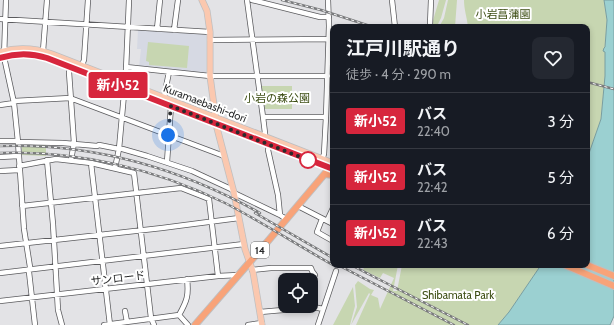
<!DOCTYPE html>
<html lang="ja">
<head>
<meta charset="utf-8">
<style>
	:root { --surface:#171b24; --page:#242831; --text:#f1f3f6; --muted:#9ea1a6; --line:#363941 }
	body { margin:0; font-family:Cabin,"Noto Sans JP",sans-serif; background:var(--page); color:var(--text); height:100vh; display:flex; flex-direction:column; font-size:15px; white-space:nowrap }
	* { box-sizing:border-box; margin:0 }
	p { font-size:13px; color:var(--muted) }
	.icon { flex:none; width:22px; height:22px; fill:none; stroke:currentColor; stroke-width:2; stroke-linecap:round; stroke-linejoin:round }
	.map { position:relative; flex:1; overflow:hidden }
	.details { position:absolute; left:330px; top:24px; width:260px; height:244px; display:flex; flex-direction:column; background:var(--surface); border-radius:8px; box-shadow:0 2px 6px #0003 }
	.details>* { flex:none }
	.badge { padding:0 8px; border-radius:3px; font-size:14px; line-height:26px }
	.buttons { position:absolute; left:278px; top:273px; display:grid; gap:8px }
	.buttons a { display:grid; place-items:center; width:40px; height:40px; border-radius:8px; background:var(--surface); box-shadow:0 2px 6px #0003; font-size:20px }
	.you { position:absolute; width:20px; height:20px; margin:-10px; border:3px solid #fff; border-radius:50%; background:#1a73e8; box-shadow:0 0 0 6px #1a73e833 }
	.map>.badge { position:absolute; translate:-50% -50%; box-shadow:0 0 0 2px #fff }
	.round { display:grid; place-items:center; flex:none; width:42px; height:42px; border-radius:8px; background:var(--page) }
	.headline { display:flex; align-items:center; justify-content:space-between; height:68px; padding:0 16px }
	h1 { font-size:19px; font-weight:700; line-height:30px }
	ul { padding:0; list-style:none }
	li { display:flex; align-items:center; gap:12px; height:56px; padding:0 16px; border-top:1px solid var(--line) }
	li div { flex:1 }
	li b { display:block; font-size:15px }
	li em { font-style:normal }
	li .badge { min-width:44px; font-weight:700; text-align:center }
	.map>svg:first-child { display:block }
	.built { fill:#d6d9e3 }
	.green { fill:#c7d6b1 }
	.water { fill:#9bd0d1; stroke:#799ea0 }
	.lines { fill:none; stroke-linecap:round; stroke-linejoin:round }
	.minor-casing { stroke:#5b5b5e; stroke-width:6 }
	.major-casing { stroke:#bfbfc0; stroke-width:7 }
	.highway-casing { stroke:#bfbfc0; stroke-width:8 }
	.minor { stroke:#fff; stroke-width:4.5 }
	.major { stroke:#fbc8af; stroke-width:5.5 }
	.highway { stroke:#f8a379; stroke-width:6 }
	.rail-casing { stroke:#7a7b7d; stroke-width:2.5 }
	.rail { stroke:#fff; stroke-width:1; stroke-dasharray:3; stroke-linecap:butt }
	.line-casing { stroke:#fff; stroke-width:9 }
	.line { stroke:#d7263d; stroke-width:6 }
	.walk { stroke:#2a2b2c; stroke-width:4; stroke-dasharray:0 7.2 }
	.stop-dot { fill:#fff; stroke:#d7263d; stroke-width:2 }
	.labels { text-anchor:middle; stroke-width:4; stroke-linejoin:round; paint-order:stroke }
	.shield { fill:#fff; stroke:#6a6b6b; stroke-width:1 }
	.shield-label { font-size:10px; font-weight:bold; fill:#2a2b2c }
	.park-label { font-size:11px; fill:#3c4d13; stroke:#fff }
	.street-label { font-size:11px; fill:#2a2b2c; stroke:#fff }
</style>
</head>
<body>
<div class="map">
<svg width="614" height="325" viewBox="0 0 614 325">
	<rect width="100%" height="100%" fill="#e3e3e6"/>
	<path class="built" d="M138,30L206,34V73L139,67L141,49H137Z"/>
	<path class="green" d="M439,0H446L441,18L437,26L432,24Z
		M448,0H457L455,27H439L444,18Z
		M464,0H604L607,20L605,48H604V51H605V76L601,119L587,159V27H468C467,17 464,10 464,0Z
		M148,42L189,46L187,68L149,65V62L146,61Z
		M261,86H292V109H265Z
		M22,144H46V156L22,155Z
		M365,265H383L386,267L387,265H398L393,291H397L402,265H541L509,312L498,325H356L370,294L369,293L351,325L357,307L355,285L358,281L370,289L374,290L371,295L378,298L380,309L394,278L383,273L380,278L363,270Z
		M353,287L355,306L350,325H333Z"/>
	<path class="water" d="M604,0H614V316L610,325H498L509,312L541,265H587V159L601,119L605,76V52L603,51L604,48L605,47L607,20Z"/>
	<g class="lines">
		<g class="minor-casing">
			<path id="minor" d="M6,0L4,57L14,103L18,142L24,229L30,267L29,272L35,325
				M247,0L263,117L265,133L264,136
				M252,0L320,17H329
				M392,0L395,27
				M0,19L210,32
				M430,25L431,0
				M157,29L160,0
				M174,30L178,0
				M210,40L328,39
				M43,51L47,0
				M82,65L84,60L88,0
				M126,67L210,76H328
				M122,81L126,70L129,0
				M164,97L169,72
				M14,101L70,98L224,156
				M0,105L14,103
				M263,117H326
				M0,141H18
				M18,142L63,143L97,146L99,145L119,149
				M270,144L268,150L278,195L280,215
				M119,148L147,156L192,171L233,190
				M0,157L18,156
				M47,160L53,224L58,310L62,325
				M71,160L74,143L69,72L71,67
				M167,162L171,106
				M321,162L324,154L326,117L329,26L328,0
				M91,163L110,325
				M19,166L56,159L91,163L134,173L151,318L154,325
				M115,168L119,149L124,94L126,88
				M0,171L19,170
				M234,193L280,215L286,219
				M22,206L181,188L209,199L218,276
				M298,206L333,224
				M322,219L317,232L333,241
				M327,221L333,208
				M0,246L162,228L239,218
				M252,270L271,268H311L312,271L315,275L311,280
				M0,273L244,244
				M0,301L218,276L238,275
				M309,306L323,309
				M125,311L127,322
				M260,312L283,310L291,306
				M179,315C187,301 189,295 187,279
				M104,325L179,315L188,325
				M248,325L262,323
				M318,325L336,271"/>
		</g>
		<g class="major-casing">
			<path id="major" d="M202,0L207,11L210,32V76L217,128L234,193L245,249L253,272L262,325
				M0,52C17,47 35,48 52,54L333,163
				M0,58C19,53 35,54 54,60L329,168"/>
		</g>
		<g class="highway-casing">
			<path id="highway" d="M325,174L333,175
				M565,265L614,286
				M587,265L614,276
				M195,325L268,241L333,164"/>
		</g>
		<use href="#minor" class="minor"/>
		<use href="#major" class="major"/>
		<use href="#highway" class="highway"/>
		<g class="rail-casing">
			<path id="rail" d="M282,0L321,10L373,27
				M587,82L614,89
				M0,146C93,143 180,168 260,213
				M0,153C78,150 156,169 225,203C262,222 297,245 333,265
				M255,213L333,258
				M338,265L454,325
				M351,265L468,325"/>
		</g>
		<use href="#rail" class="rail"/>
	</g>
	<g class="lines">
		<g class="line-casing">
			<path id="line" d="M0,58C16,53 31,53 47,58L333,169"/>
		</g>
		<use href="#line" class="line"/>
		<path class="walk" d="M168,135L171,106L308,160"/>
	</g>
	<circle class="stop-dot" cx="308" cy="160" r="8"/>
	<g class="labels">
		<rect class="shield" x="251" y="242" width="18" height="16" rx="3"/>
		<g class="shield-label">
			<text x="260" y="254">14</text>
		</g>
		<g class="park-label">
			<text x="503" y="18">小岩菖蒲園</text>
			<text x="277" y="102">小岩の森公園</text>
			<text x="458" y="299">Shibamata Park</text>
		</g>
		<g class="street-label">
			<text transform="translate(205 103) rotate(21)" y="4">Kuramaebashi-dori</text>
			<text transform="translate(118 278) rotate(-7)" y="4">サンロード</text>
		</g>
	</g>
</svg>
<div class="buttons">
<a><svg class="icon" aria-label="locate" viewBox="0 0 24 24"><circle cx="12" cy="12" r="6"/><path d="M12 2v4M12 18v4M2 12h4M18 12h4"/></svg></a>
</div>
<div class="you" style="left:168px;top:135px"></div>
<b class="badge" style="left:118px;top:85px;background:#d7263d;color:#fff">新小52</b>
<section class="details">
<div class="headline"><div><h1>江戸川駅通り</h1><p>徒歩 · 4 分 · 290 m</p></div><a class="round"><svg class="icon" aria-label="heart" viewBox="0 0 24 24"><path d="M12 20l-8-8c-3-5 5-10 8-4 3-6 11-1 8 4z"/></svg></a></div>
<ul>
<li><span class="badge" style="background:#d7263d;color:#fff">新小52</span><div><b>バス</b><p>22:40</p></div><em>3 分</em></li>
<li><span class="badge" style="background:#d7263d;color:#fff">新小52</span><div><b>バス</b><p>22:42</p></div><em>5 分</em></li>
<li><span class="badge" style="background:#d7263d;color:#fff">新小52</span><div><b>バス</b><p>22:43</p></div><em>6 分</em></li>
</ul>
</section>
</div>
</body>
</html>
